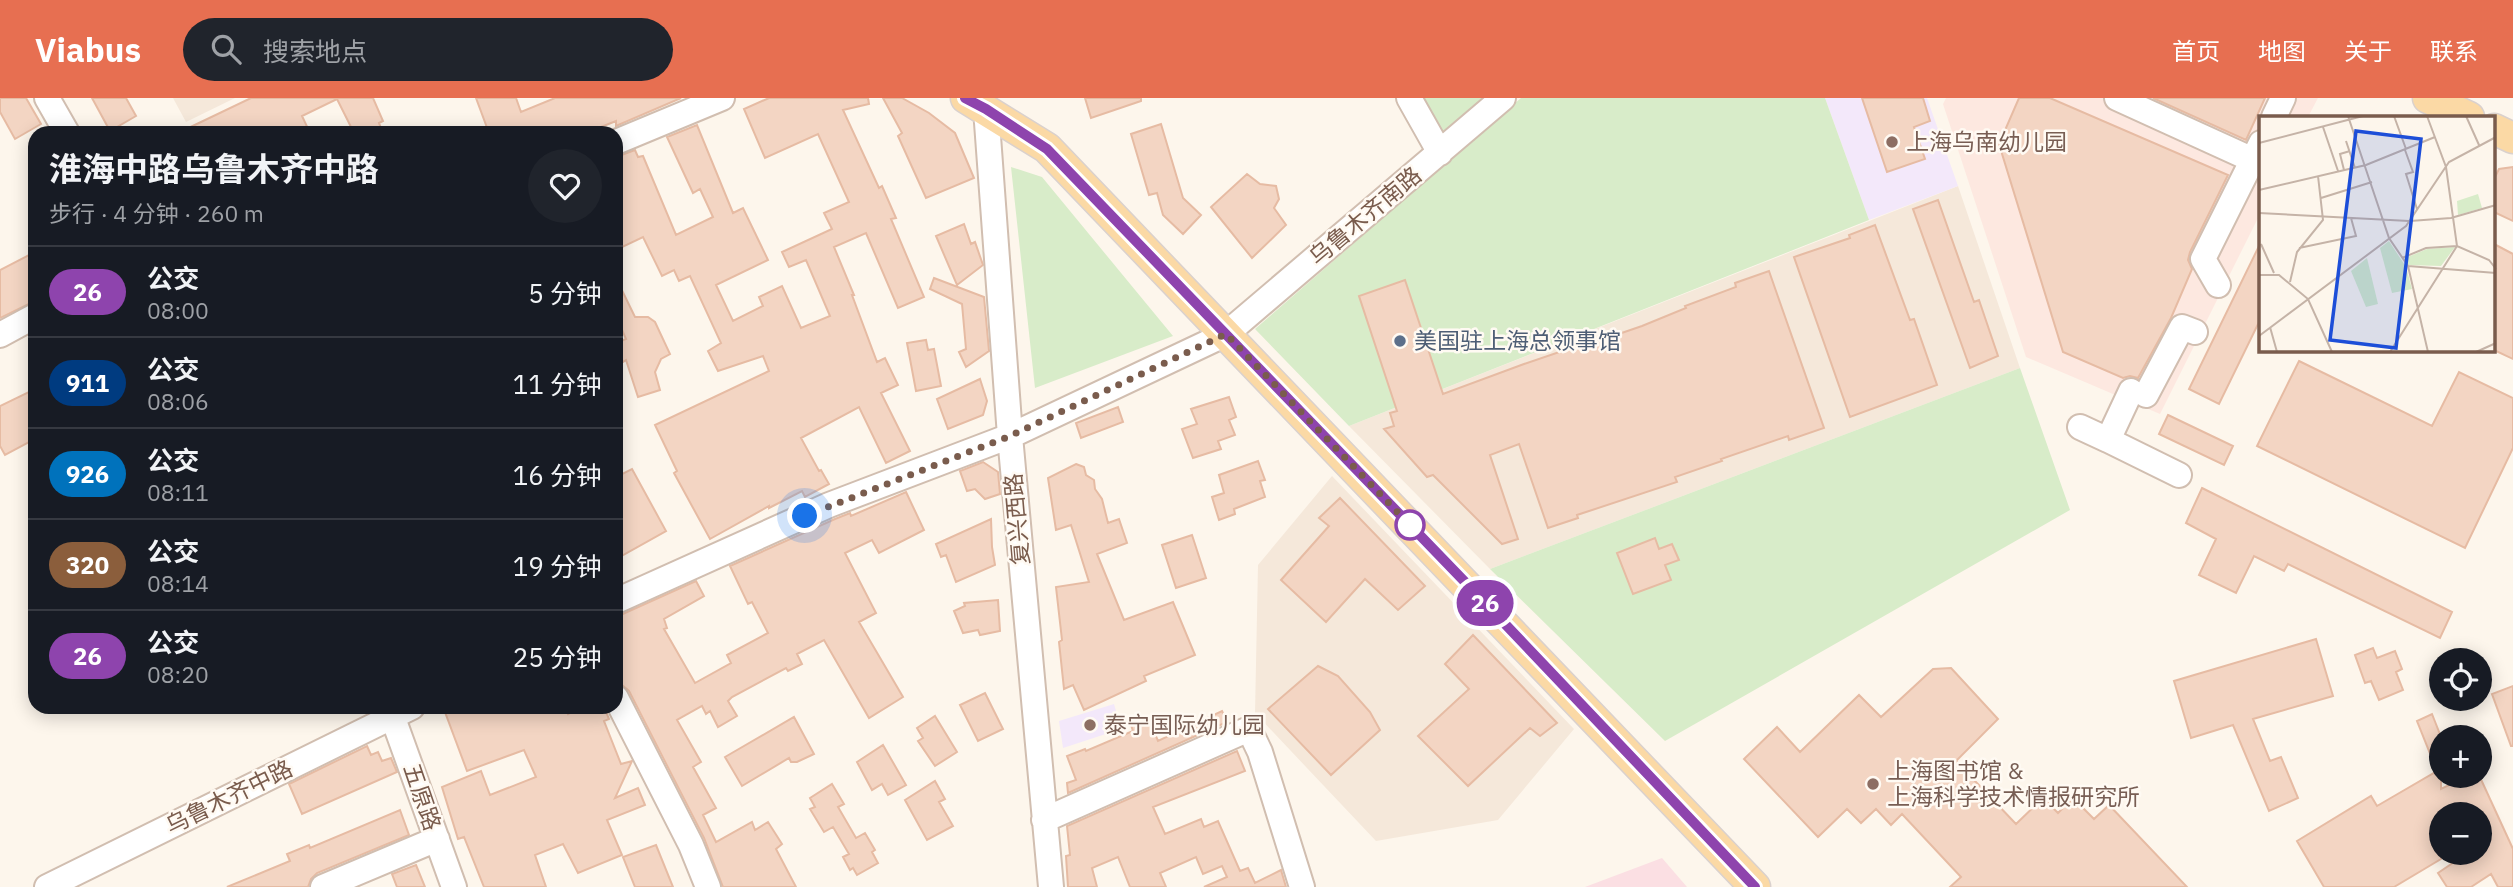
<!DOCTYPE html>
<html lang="zh">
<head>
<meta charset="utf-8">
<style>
	:root { --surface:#171b24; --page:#20242c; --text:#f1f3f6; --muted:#9ea1a6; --line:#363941; --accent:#e76f51 }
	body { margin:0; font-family:"IBM Plex Sans","Noto Sans SC",sans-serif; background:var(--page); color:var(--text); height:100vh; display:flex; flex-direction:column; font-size:26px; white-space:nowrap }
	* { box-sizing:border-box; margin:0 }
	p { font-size:23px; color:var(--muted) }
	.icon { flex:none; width:38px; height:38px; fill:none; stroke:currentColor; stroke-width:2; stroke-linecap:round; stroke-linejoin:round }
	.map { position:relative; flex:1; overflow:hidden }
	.panel { position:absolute; left:28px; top:28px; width:595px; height:588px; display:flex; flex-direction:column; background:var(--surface); border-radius:21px; box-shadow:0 4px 18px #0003 }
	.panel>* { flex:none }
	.badge { padding:0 14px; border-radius:23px; font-size:24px; line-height:46px }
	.tools { position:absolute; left:2429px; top:550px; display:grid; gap:14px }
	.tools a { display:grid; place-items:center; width:63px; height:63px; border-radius:50%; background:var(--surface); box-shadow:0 4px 18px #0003; font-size:35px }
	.you { position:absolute; width:35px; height:35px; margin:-18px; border:5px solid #fff; border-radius:50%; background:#1a73e8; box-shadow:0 0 0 10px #1a73e833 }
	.map>.badge { position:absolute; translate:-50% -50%; box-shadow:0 0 0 4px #fff }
	.round { display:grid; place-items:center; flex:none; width:74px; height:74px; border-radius:37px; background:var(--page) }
	.head { display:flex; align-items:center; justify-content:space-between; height:119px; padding:0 21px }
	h1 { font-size:33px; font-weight:700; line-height:52px }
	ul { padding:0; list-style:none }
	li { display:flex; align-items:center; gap:21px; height:91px; padding:0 21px; border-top:2px solid var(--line) }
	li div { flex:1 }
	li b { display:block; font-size:26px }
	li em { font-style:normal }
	li .badge { min-width:77px; font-weight:700; text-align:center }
	header { display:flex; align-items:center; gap:42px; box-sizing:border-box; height:98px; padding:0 35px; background:var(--accent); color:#fff }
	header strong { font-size:33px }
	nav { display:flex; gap:38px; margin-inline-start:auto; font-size:24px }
	.search { width:490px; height:63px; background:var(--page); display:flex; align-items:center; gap:18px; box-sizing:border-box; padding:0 24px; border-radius:38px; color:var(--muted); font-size:26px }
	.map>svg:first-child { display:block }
	.residential { fill:#f5e8da }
	.commercial { fill:#fde8e0 }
	.education { fill:#f3e8fa }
	.medical { fill:#fbdfe3 }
	.green { fill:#d8ecc9 }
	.building { fill:#f3d5c3; stroke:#e6bba3; stroke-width:2 }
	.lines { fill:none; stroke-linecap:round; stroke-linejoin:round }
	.minor-casing { stroke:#d1beb0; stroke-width:28 }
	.major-casing { stroke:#dad1cd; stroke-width:33 }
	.minor { stroke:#fff; stroke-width:24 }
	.major { stroke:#fbd9a5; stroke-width:30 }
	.line-casing { stroke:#fff; stroke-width:16 }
	.line { stroke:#8e44ad; stroke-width:10 }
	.walk { stroke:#7a5c4d; stroke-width:7; stroke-dasharray:0 12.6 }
	.education-dot { fill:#8d6e63; stroke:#fffaf3; stroke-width:2.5 }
	.service-dot { fill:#5c6f8a; stroke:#fffaf3; stroke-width:2.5 }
	.stop-dot { fill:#fff; stroke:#8e44ad; stroke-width:3.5 }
	.labels { text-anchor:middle; stroke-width:5; stroke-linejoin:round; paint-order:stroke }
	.education-label { font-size:23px; fill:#785e54; stroke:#fffaf3; text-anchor:start }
	.street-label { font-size:23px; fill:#7a5c4d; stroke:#fffaf3 }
	.service-label { font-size:23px; fill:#4e5e75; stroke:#fffaf3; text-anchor:start }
	.inset-road { fill:none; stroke:#c5b3a7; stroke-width:2 }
	.view { fill:#1d4ed8; fill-opacity:0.15; stroke:#1d4ed8; stroke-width:3.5 }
	.inset-edge { fill:none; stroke:#7a5c4d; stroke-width:3.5 }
</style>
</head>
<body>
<header>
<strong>Viabus</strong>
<div class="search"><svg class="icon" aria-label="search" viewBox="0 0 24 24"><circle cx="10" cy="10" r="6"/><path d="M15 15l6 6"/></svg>搜索地点</div>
<nav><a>首页</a><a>地图</a><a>关于</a><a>联系</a></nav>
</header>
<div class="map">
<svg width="2513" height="789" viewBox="0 0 2513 789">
	<rect width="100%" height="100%" fill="#fdf6ec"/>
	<path class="residential" d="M173,0H235L186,24Z
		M1958,88L2020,270L1490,471L1349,328Z
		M1332,378L1574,631L1498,722L1376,743L1255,615L1258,467Z"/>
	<path class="commercial" d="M1946,0H2318L2308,19H2261V114L2160,316L2026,259L1943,6Z"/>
	<path class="education" d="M1825,0H1927L1958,88L1869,122Z
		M1114,606L1121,631L1063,650L1059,623Z"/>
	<path class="medical" d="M1662,760L1687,789H1585Z"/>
	<path class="green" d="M1421,0H1485L1444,39Z
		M1521,0H1825L1869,122L1349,328L1255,231Z
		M1011,69L1042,79L1173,238L1035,290Z
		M2020,270L2070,412L1665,643L1490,471Z"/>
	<path class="building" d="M0,0H26L41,26L15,41L0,14Z
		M92,0H126L136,18L110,33Z
		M251,0H373L383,23L379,25L383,35H354L337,1L302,18L310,35H178Z
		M476,0H516L521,14L555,0H681L616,28V23L586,35H489Z
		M769,0H868L869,6L843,12L879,90L882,88L896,120L891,121L924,199L898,210L866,135L834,149L854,197H852L877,264L885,260L898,287L881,295L910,353L886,365L859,309L801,340L819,373L821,372L829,386L805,399L802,393L769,410V408L710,441L674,375L677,373L655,327L769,273L763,258L718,273L708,253L721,245L690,178L679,183L674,172L662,178L643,139L616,152V59L635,52L638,59L643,58L676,137L713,119L700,91L693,95L667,39L697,27L733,115L743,110L768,162L716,187L733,223L763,208L759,199L782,188L801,230L830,218L806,162L789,169L782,154L832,131L824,115L849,104L818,36L765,60L744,11Z
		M883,0H902L929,15L955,35L974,80L926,100L898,38L902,35Z
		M1085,0H1141V3L1091,20Z
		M1862,0H1923L1930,23L1914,29L1925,61L1887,74Z
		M2019,0H2050L2228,77L2190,154L2188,162L2192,171L2171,220L2138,280L2130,278L2123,280L2063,254L1999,46Z
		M2153,0H2265L2246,42Z
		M1161,26L1183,100L1201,117L1183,136L1163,117L1157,95L1149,97L1131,36Z
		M2513,69V123L2494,114V81L2499,71Z
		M1247,76L1260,86L1276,88L1279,101L1274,110L1286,127L1252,160L1211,109Z
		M1938,102L1974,204L1979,202L1998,258L1970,270L1913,111Z
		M964,126L971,146L975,144L983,167L957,187L936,138Z
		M1875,127L1910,222L1914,221L1937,287L1850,319L1794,159L1850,140L1849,137Z
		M2261,144V220L2219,306L2189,291Z
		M2494,146L2513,156V261L2494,252Z
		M35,154V203L0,220V172Z
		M1769,173L1824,330L1789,342L1788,338L1721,361L1722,363L1675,379L1677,384L1577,417L1578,420L1548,430L1519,346L1490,357L1518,441L1502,446L1433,377L1427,379L1384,331L1394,328L1390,315L1397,313L1359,198L1405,182L1443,296L1524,266L1574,249L1575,251L1642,228L1686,210L1685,208L1736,189L1735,185Z
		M616,180L635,219H648L655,224L670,256L661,261L655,274L660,292L638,299L626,262L623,264L616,249V245L626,241L616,218Z
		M934,180L984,199L989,253L966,269L959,254L966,251L962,206L930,191Z
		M926,242L928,252L934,251L941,288L916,293L907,245Z
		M2299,263L2432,328L2459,274L2513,300V350L2465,450L2257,348Z
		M980,281L987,303L983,317L948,331L937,301Z
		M35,291V341L5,357L0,348V308Z
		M1229,299L1236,319L1229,322L1235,337L1218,343L1221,351L1193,360L1182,331L1197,326L1191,311Z
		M1118,309L1123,324L1081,340L1076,325Z
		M2168,317L2233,348L2224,367L2159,336Z
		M1258,363L1265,382L1260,383L1265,399L1234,411L1235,416L1219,422L1212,399L1224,395L1219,377Z
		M983,364L998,374L1000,396L985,401L975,391L967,393L960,373Z
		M1076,366L1084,369L1086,377L1094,382L1095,391L1102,401L1108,425L1119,421L1127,445L1097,456L1124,522L1173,504L1195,557L1144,578L1146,583L1084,612L1073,587L1064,591L1059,544L1062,542L1056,489L1089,484L1071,427L1056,432L1048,380Z
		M632,371L666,433L616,461V379Z
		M2202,390L2452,514L2440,540L2288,466L2284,473L2254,458L2236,495L2199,477L2216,441L2186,425Z
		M906,394L924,432L879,455L872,442L845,455L876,515L859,524L903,599L869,620L824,542L797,556L802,566L788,573L786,570L732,599L728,603L737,618L718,629L710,613L706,616L702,608L677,622L701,664L693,669L716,710L703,717L716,744L752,724L755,732L768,724L782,746L776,751L796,789H723L704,740L629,593L616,582V519L696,483L704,498L664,521L667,530L664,531L695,585L731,565L727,557L768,535L752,504L748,506L730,468L835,421L850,415L851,418Z
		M1340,400L1425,488L1398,512L1365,481L1326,524L1281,482L1329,428L1319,420Z
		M991,421L992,449L995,467L956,484L946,457L941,459L936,446Z
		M1192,437L1206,480L1176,490L1162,447Z
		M1655,440L1659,451L1672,446L1679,462L1665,467L1671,482L1633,496L1617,455Z
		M998,502L1000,533L980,537L978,532L963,535L954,513L965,508L964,505Z
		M1473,537L1557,625L1540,638L1530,630L1468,688L1418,638L1469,591L1445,566Z
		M2316,541L2333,598L2253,621L2270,663L2281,659L2298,700L2269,713L2233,627L2191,640L2174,583Z
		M2373,550L2377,560L2395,553L2402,571L2396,574L2403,592L2379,602L2371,583L2365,585L2355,557Z
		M1318,568L1338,578L1370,614L1380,632L1331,677L1268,611Z
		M1951,570L1998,621L1956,663L2016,726L2043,700L2058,715L2073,700L2094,721L2109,707L2187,789H1950L1961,779L1902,716L1891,727L1876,711L1861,725L1847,711L1818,739L1744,661L1777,629L1800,654L1859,597L1881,619L1933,571Z
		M2513,588V648H2511L2492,596Z
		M985,595L1003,631L978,643L960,607Z
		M459,609H565L568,616L581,609H604L609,621L604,623L621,666L632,663L615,700L638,690L645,707L607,722L622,757L578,775L563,746L535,757L546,789H484L464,739L458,741L442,689L481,673L490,697L536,679L524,652L467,673L445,614Z
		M1222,613L1227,624L1068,695L1067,685L1076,682L1067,658L1085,651L1086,653L1133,633L1131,627L1148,619L1158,643Z
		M2432,616L2441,639V691L2470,677H2479L2513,751V789H2498L2491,776L2471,789H2447L2438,775L2469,754H2480V716H2441V761L2394,789H2324L2297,743L2371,698L2377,708L2437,673L2417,623Z
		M935,618L957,654L935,668L918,643L923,640L917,630Z
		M794,619L814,656L797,664H791L789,660L742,688L725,659Z
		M883,647L906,687L888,697L882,686L872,692L857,664Z
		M367,648L371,657L378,654L382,663L391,660L397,674L302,716L289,686Z
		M1237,653L1245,673L1153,709L1165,736L1201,721L1204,729L1218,723L1240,773L1248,770L1255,785L1281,772L1286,789H1204L1227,779L1222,768L1203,776L1196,759L1160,775L1166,789H1130L1118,759L1092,770L1097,789H1068L1066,758L1070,757L1067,728Z
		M935,683L945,701L939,704L953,728L927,742L905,702Z
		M832,686L844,706L838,709L856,740L865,735L875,752L872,754L878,765L857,777L853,770L850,772L843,759L849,756L833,729L824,734L810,711L815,709L810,700Z
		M400,712L409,737L317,775L311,781L308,789H227L290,763L287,756L309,747L310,750Z
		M656,747L673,789H635L623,759Z
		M416,767L425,789H397L392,776Z"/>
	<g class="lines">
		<g class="minor-casing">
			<path id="minor" d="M47,0L67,35
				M1409,0L1440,55
				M2117,0L2253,62
				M986,11L1010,338L1051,789
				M2274,19L2283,0
				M616,44L722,0
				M2218,187L2203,161L2261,45
				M0,237L35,218
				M2131,293L2108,342L2179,377
				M2146,297L2182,229L2195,234
				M2080,329L2108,342
				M616,503L829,407L1010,338L1226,236L1503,0
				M616,600L691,747L708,789
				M389,609L454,789
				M1044,722L1249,631L1260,654L1302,789
				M47,789L412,609
				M323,789L437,741"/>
		</g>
		<g class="major-casing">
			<path id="major" d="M966,0L1047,50L1755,789
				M2428,0L2469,19
				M2494,31L2513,40"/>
		</g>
		<use href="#minor" class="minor"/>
		<use href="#major" class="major"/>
	</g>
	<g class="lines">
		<g class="line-casing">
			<path id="line" d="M965,0L986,11L1047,51L1466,485L1755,789"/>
		</g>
		<use href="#line" class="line"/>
		<path class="walk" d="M805,418L1010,338L1226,236L1410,427"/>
	</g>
	<g class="education-dot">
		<circle cx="1892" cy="44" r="7"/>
		<circle cx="1090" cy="627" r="7"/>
		<circle cx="1873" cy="686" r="7"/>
	</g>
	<circle class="service-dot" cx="1400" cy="243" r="7"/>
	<circle class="stop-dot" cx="1410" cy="427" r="14"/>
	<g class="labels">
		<g class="education-label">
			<text x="1906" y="52">上海乌南幼儿园</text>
			<text x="1104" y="635">泰宁国际幼儿园</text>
			<text x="1887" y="681">上海图书馆 &amp;<tspan x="1887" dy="26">上海科学技术情报研究所</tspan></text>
		</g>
		<g class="street-label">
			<text transform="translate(1365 118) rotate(-40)" y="8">乌鲁木齐南路</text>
			<text transform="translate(1017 421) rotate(-95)" y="8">复兴西路</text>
			<text transform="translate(229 699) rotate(-26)" y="8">乌鲁木齐中路</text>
			<text transform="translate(422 699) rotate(71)" y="8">五原路</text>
		</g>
		<g class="service-label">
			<text x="1414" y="251">美国驻上海总领事馆</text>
		</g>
	</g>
	<g transform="translate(2259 18)">
		<rect width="236" height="236" fill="#fdf6ec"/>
		<path d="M219,78L223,92L199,99L198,85ZM130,125L147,151L153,173L133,177L121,132ZM196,131L182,150L149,149L144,143L168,133ZM108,142L119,188L107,191L92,155Z" fill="#d8ecc9"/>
		<path class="inset-road" d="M89,0L130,122L149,150L169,236M135,0L147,33M207,0L220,29M64,11L79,55M87,25L96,52M0,27L104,0M146,34L154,56L147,58L158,93M85,54L81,38L91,35M0,74L107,49L176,21M62,82L113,66M0,97L150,105M151,105L192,102L237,89M2,128L15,157M40,132L97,120L92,102M143,142L167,132L198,130L230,144L237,153M149,150L237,157M0,159H20L49,183L73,236M31,166L38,136L64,104L59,60M11,211L18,236M0,220L147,110L190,46L237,21M131,236L198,130L187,51L168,0M217,236L237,227"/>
		<path class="view" d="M97,15L162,23L137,232L71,224Z"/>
		<rect width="236" height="236" class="inset-edge"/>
	</g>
</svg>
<div class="tools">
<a><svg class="icon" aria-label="locate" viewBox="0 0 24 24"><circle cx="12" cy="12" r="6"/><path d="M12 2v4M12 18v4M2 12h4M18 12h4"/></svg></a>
<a>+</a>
<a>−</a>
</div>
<div class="you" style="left:805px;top:418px"></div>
<b class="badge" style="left:1485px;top:505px;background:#8e44ad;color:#fff">26</b>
<section class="panel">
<div class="head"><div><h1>淮海中路乌鲁木齐中路</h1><p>步行 · 4 分钟 · 260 m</p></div><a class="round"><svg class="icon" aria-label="heart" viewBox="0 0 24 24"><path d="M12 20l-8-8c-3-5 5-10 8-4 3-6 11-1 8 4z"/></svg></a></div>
<ul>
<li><span class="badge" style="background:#8e44ad;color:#fff">26</span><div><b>公交</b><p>08:00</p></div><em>5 分钟</em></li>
<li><span class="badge" style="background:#003b80;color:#fff">911</span><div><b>公交</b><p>08:06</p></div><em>11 分钟</em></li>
<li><span class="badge" style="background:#0072bc;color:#fff">926</span><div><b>公交</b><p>08:11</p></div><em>16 分钟</em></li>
<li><span class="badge" style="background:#8b5e3c;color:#fff">320</span><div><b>公交</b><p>08:14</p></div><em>19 分钟</em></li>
<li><span class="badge" style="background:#8e44ad;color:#fff">26</span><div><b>公交</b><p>08:20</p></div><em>25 分钟</em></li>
</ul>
</section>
</div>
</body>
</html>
